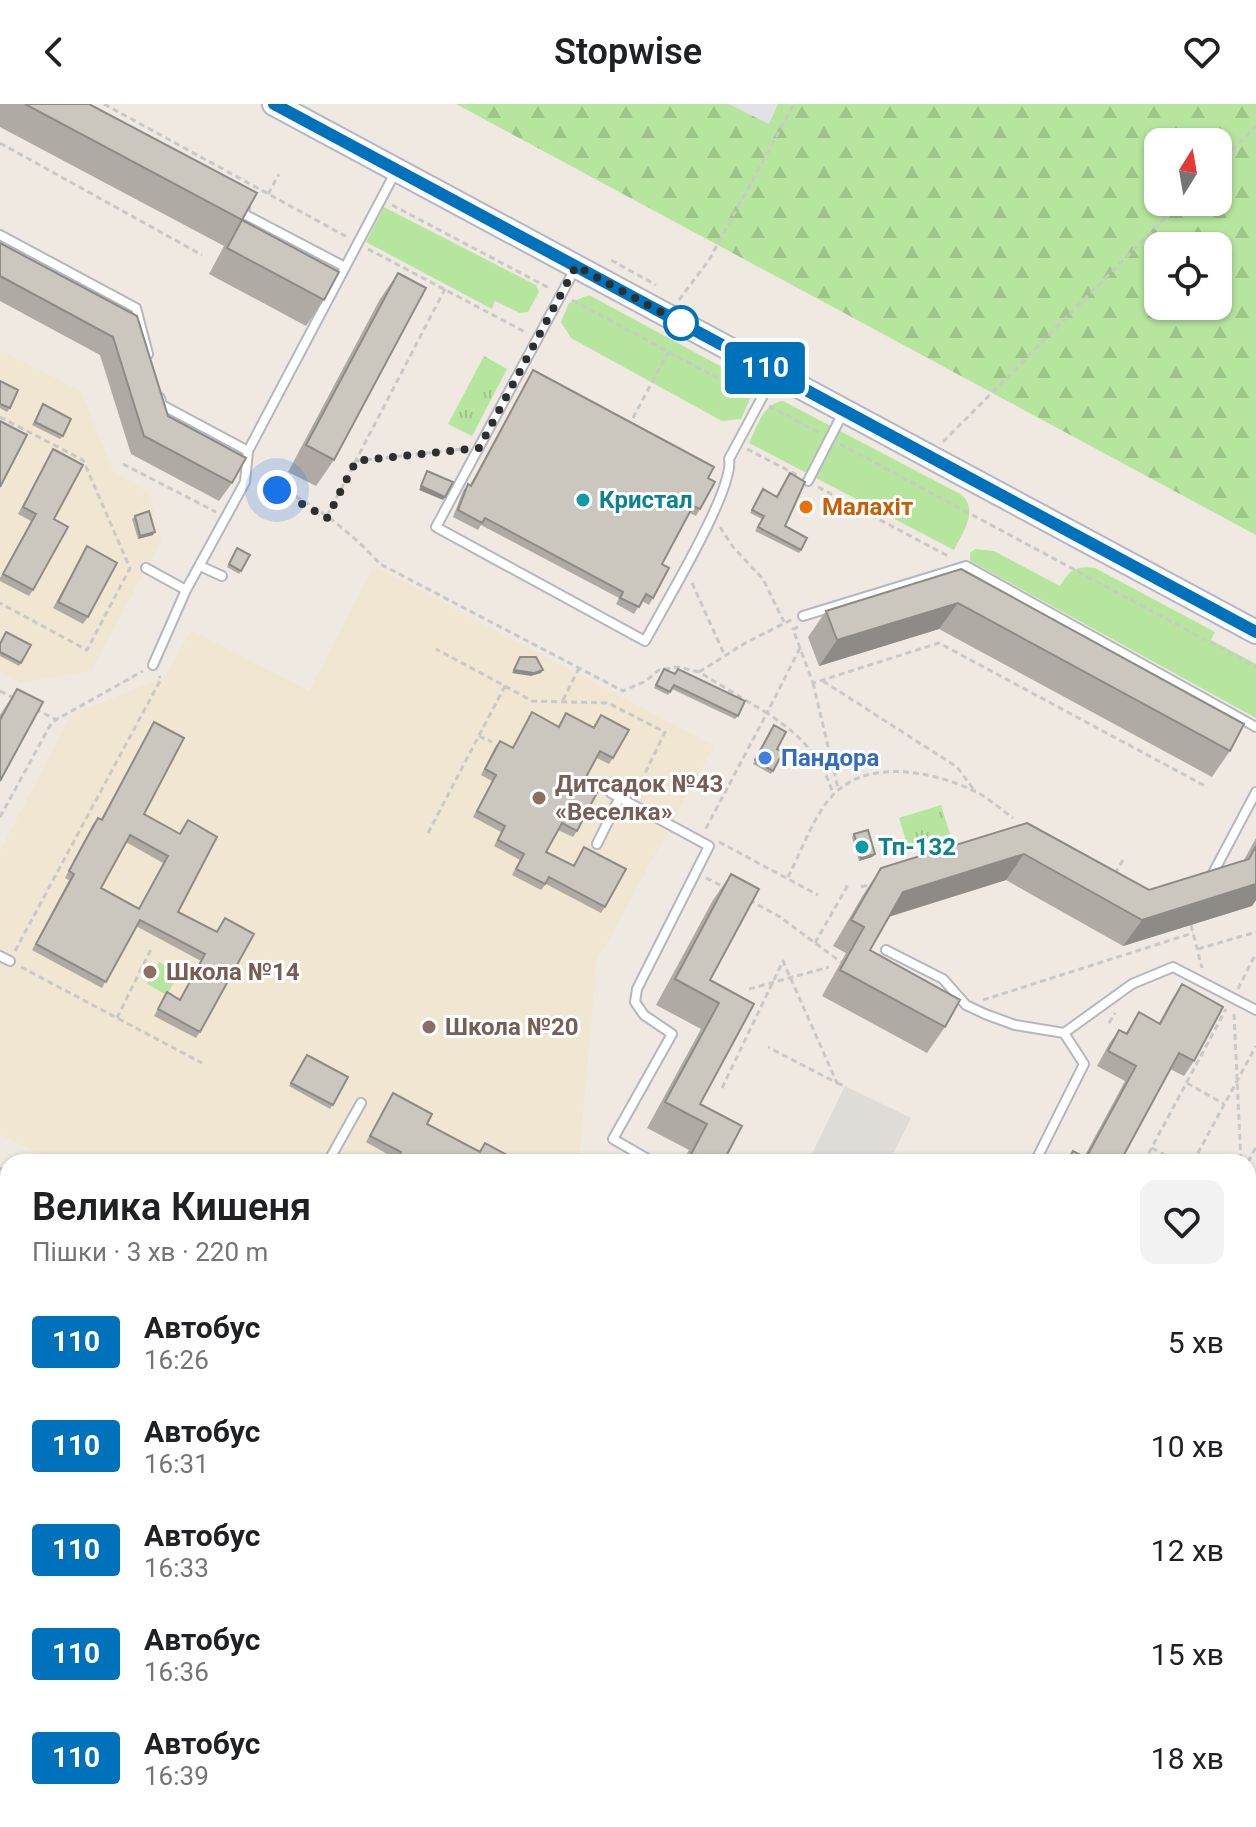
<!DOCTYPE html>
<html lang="uk">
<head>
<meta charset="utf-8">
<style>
	:root { --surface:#fff; --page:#f2f2f2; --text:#202124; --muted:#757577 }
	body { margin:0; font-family:Roboto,sans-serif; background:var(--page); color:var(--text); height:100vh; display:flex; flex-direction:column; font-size:30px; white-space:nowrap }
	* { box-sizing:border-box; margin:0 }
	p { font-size:26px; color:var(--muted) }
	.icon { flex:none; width:44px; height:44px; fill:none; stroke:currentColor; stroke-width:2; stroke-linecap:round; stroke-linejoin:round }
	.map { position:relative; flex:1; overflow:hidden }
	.sheet { position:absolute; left:0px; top:1050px; width:1256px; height:674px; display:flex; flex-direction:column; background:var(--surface); border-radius:24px 24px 0 0; box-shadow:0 2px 6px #0004 }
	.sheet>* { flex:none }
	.badge { padding:0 16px; border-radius:6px; font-size:28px; line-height:52px }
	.needle { width:52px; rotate:11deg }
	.buttons { position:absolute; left:1144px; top:24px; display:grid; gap:16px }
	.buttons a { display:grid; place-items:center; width:88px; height:88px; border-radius:16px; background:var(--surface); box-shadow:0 2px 6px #0004; font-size:40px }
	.you { position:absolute; width:40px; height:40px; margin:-20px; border:6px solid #fff; border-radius:50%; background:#1a73e8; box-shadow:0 0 0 12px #1a73e833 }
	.map>.badge { position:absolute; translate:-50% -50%; box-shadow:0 0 0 4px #fff }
	.round { display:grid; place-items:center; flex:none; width:84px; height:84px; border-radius:16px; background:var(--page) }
	.headline { display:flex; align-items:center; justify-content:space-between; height:136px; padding:0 32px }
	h1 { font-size:38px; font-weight:600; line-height:60px }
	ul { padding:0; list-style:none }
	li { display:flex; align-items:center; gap:24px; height:104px; padding:0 32px }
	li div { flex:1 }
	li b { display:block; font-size:30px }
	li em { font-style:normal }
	li .badge { min-width:88px; font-weight:700; text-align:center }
	header { display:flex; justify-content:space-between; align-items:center; height:104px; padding:0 32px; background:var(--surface); font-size:36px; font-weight:600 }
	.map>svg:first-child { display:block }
	.industrial { fill:#e3e1e8 }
	.education { fill:#f0e6d1 }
	.grass { fill:#b6e59e }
	.forest { fill:url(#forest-firs); fill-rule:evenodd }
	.park { fill:url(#park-tufts) }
	.plaza { fill:#dfdcd8 }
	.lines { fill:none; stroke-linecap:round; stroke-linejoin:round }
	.service-casing { stroke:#b4b7c1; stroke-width:12 }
	.tertiary-casing { stroke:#b4b7c1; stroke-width:24 }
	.secondary-casing { stroke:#b4b7c1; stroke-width:26 }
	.path { stroke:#c9c9c9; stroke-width:3; stroke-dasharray:6 4; stroke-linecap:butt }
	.service { stroke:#fff; stroke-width:8 }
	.tertiary { stroke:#fff; stroke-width:20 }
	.secondary { stroke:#fff; stroke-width:22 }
	.wall { fill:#afaba4; fill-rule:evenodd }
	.shaded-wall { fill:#8e8b86 }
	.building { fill:#cbc7bf; stroke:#8e8b86; stroke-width:2; fill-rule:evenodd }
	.line-casing { stroke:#fff; stroke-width:18 }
	.line { stroke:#0072bc; stroke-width:12 }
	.walk { stroke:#2e2e2e; stroke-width:8; stroke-dasharray:0 14.4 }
	.stop-dot { fill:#fff; stroke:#0072bc; stroke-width:4 }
	.culture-dot { fill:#0f9aa8; stroke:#fff; stroke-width:3 }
	.food-dot { fill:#e8710a; stroke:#fff; stroke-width:3 }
	.shop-dot { fill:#3f7fe0; stroke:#fff; stroke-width:3 }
	.education-dot { fill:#8d6e63; stroke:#fff; stroke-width:3 }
	.labels { text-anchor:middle; stroke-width:6; stroke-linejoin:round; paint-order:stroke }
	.culture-label { font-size:24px; font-weight:bold; fill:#0d838f; stroke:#fff; text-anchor:start }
	.food-label { font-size:24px; font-weight:bold; fill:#c56008; stroke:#fff; text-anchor:start }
	.shop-label { font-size:24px; font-weight:bold; fill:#366cbe; stroke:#fff; text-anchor:start }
	.education-label { font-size:24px; font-weight:bold; fill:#785e54; stroke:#fff; text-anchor:start }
</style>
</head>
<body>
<header><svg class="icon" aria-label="back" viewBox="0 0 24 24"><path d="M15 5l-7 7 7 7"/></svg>Stopwise<svg class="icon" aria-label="heart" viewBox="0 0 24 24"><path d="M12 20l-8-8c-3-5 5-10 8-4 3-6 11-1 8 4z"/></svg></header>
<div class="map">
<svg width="1256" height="1723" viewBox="0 0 1256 1723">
	<defs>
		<pattern id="forest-firs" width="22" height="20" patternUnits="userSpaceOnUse" patternTransform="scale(2)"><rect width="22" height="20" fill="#b6e59e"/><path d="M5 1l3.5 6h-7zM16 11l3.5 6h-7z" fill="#9dc588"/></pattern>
		<pattern id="park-tufts" width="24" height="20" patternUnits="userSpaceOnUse" patternTransform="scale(2)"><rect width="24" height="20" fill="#b6e59e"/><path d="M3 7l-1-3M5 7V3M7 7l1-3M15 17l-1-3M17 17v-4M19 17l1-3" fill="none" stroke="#9dc588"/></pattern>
	</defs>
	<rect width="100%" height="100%" fill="#efe9e1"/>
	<path class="industrial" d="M729,0H778L770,21Z
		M1256,1139V1723H1169L1156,1716H1248V1154Z"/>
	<path class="education" d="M0,246L81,287L113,367L148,388L162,435L91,567L19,579L0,568Z
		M374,462L714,642L596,859L579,1058H53L0,1030V747L71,611L166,572L191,526L309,587Z"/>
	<path class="grass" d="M384,103L536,181L539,188L528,208L520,209L495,197L492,205L366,138Z
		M589,191L746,276L753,288L741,315L722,317L571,234L561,218L569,199Z
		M783,297L962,391C979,408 962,429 954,446L749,339C757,323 763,299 783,297Z
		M975,445L994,447L1060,482C1070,466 1076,461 1095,464L1215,528L1211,536L1256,560V614L970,457V449Z
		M159,858L179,869L167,891L147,880Z
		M0,1456L8,1461V1716H21L17,1723H0Z
		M137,1716H471L467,1723H150Z
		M720,1716H829L825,1723H725L726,1719Z"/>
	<path class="forest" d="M456,0H729L769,20L778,0H1256V431ZM1158,38H1218V98H1158ZM1158,142H1218V202H1158Z"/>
	<path class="park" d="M484,252L507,265L472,332L448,320Z
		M941,701L950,730L908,743L899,714Z"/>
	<path class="plaza" d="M845,982L911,1014L889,1058H808Z"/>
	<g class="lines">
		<g class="service-casing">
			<path id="service" d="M245,101L244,110L345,163
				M0,131L136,204L148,250
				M576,163L436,423L645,537C663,503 735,385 729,355L774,271
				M160,294L162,301L248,347L396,67
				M808,377L844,307
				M200,462L222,472
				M146,464L186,486
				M803,512L966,462L1256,623
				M153,561L186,486L245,378L248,347
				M611,689L709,742L637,885L635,898L644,911L672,930L613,1035L653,1058
				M597,740L619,695
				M1212,771L1256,688
				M886,846L943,875L966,901L985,910L1015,921L1064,929L1132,880L1173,863L1256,906
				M0,852L10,857
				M328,1058L361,999
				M1035,1058L1084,960L1064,929
				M0,1140L8,1125
				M1248,1151L1256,1155
				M0,1266L8,1251
				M1248,1339V1347
				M0,1406L8,1410
				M564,1716L562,1720L569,1723
				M1145,1716L1157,1723
				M1217,1723L1221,1716"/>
		</g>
		<g class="tertiary-casing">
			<path id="tertiary" d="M0,1104L8,1108
				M1248,1126L1256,1111
				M926,1723L930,1716"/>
		</g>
		<g class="secondary-casing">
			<path id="secondary" d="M274,0L1256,528"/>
		</g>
		<path class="path" d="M104,0L347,133
			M0,39L202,151
			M1218,61L1256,22
			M268,90L279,70
			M392,101L551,185
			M368,145L527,229
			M611,156L656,181
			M572,196L749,291
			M679,196L709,156L794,0
			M769,302L819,329
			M0,313L83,356L130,464L87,546L0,499
			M633,314L668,248
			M943,338L1181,98
			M840,340L1256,563
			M747,345L797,371
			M356,357L463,345
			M123,360L216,408
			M258,379C298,385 354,430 380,460L623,587L646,577L659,566L678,563L699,568L767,609L704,728
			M818,383L948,452
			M327,412L445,185
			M720,423L733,443L763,475L784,518
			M692,479L725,552
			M798,523L793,525L813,579L939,539L1207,683
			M800,544L767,609C800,631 821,651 833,690
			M699,568L747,538L793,515
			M823,577L957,663L974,686
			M813,579L838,684
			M505,582L532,597L608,599L665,628L635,690
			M0,587L14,594
			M563,596L579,564
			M35,605L57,616
			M479,632L492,638
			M0,713L52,618L143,567
			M428,729L505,582L436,545
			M719,738L818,791
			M1115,770L1123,756
			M788,773C801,748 813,713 832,692C867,654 931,667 972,686C987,692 1000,705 1013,714
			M706,774L724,783
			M861,783L873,780
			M749,796L780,813L841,858
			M1191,821L1202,864
			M815,839L849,779
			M1198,845L1256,828
			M15,847L161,575L159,572
			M21,863L202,959
			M749,885L829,863
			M1238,885L1256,849
			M983,896L1193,829
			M1234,910L1241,1058
			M117,914L152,843
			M1109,919L1115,909
			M837,979L845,982
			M1187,979L1224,1000
			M722,984L783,857L837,979L768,943
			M1152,1044L1177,1058
			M1144,1058L1226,905
			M1193,1058L1256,942
			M1248,1058L1256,1043
			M0,1064L8,1068
			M1248,1205L1256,1190
			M1248,1247L1256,1251
			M1248,1298L1256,1302
			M1248,1384L1256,1386
			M981,1716L982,1723
			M1007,1723L1016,1716"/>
		<use href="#service" class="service"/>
		<use href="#tertiary" class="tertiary"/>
		<use href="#secondary" class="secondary"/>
	</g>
	<path class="wall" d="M0,0H89L242,116L324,196L306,222L209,170L224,142L0,23Z
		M0,139L137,212L168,312L232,379L219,397L131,350L100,251L0,197Z
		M398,169L334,356L316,382L288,368L380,195Z
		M533,266L708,374L700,405L696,412L690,409L662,460L653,494L649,501L642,497L634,510L616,500L619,494L481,421L478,426L453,413L463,387L468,380L470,381Z
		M0,277L10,304L7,308L0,304Z
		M41,304L63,332L60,335L32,321Z
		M53,345L33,486L29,492L0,477V474L31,417L18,410Z
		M760,389L801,446L799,449L755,427L762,415L750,409Z
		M135,412L153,431L138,435L132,415Z
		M87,442L88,513L83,520L53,504Z
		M237,444L250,451L239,470L227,463Z
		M961,465L1230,647L1212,673L939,525L819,562L808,533L826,507Z
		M0,539L21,559L19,562L0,552Z
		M664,565L675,570L738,612L735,615L672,585L668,591L654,584Z
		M17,585L0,677V611Z
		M532,608L558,622L566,609L593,623L601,611L613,654L609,660L597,654L586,673L577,727L573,733L558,726L546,748L573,762L584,743L605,803L601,809L546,780L541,786L512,771L520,756L494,742L501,728L473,713L492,677L481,671L495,643L500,637L512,644Z
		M154,618L144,710L180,730L188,716L178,808L216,828L225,814L200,928L196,934L154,912L167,888L180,895L201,857L136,822L102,884L32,846L69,776L65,774L93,720L98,714L101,715ZM126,738L163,759L139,804L101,784Z
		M771,625L777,645L783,648L771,670L753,660Z
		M1027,719L1149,786L1244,756L1256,734V796L1252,802L1123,842L1006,776L889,813L870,846L945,923L927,949L822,892L846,849L833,842L863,791L881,764Z
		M854,730L875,750L872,753L859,757L852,733Z
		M731,770L710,876L754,900L700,1000L723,1058H682L689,1046L647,1024L701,925L656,901L713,796Z
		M1182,880L1194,957L1184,972L1170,965L1120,1058H1066L1073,1047L1084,1053L1125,977L1097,962L1109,940L1119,926L1126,929L1139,908L1159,919L1172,895Z
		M304,954L333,1001L330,1005L289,982Z
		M393,989L427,1020L479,1048L485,1039L520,1058H395L396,1055L366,1038Z
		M8,1298V1360L0,1356V1313Z
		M0,1408L8,1413V1437L0,1433Z
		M1248,1643L1256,1647L1255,1669L1248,1665Z
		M493,1716H539L541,1723H492L491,1721Z"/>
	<path class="shaded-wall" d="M421,382L445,393L443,396L419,386Z
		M155,428L153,431L138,435L140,432Z
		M958,499L939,525L819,562L837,536Z
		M514,566H543L541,569L531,572L512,569Z
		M875,750L872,753L859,757L861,754Z
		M1024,750L1006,776L884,814L903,788Z
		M1256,780V796L1252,802L1123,842L1142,816Z"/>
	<path class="building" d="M25,0H89L257,89L242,116Z
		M242,116L339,168L324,196L227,144Z
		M0,139L137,212L168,312L246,354L232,379L144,332L113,233L0,172Z
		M398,169L426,184L334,356L306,341Z
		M533,266L714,363L708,374L715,378L700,405L693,402L662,460L669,464L653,494L646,490L639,503L620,494L623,488L485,414L482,419L458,406L468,380L471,382Z
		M0,277L18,286L10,304L0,300Z
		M43,300L71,315L63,332L35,318Z
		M0,317L27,331L0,383Z
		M53,345L83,361L54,415L68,423L33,486L3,470L36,410L23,403Z
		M427,367L453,378L445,393L421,382Z
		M790,369L805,378L785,422L807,434L801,446L758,423L764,412L752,406L763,385L777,393Z
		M149,407L155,428L140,432L135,412Z
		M87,442L117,459L88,513L58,498Z
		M237,444L250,451L241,467L229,460Z
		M961,465L1244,620L1230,647L958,499L837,536L826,507Z
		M6,528L31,541L21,559L0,548V540Z
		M520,553H536L543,566L534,569L514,566Z
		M664,565L675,570L678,565L745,597L738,612L674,581L670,588L656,581Z
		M17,585L43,598L0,677V616Z
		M532,608L559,623L566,609L594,624L601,611L629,626L613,654L600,647L586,673L601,681L577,727L562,719L546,748L574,762L584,743L626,765L605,803L549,773L545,780L516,765L524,750L498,736L505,722L477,707L496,671L485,665L500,637L513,644Z
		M154,618L184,634L144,710L180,730L188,716L217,733L178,808L217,828L225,814L254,830L200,928L158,905L167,888L180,896L205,850L140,816L106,878L36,840L74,770L69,767L84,739L98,714L102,716ZM130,731L168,752L139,805L101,784Z
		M774,621L786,628L777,645L783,648L773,667L755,656Z
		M1027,719L1149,786L1249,755L1256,742V780L1142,816L1024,750L903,788L870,846L960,896L945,923L840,866L864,823L851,816L881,764Z
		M868,726L875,750L861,754L854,730Z
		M731,770L759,785L710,876L754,900L700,1000L742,1022L723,1058H687L707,1020L665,998L719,899L675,875Z
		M1182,880L1223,903L1194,957L1179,949L1120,1058H1067L1073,1047L1086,1054L1136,962L1108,947L1119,926L1127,930L1139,908L1160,920Z
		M307,951L348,973L333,1001L291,979Z
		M393,989L432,1010L427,1020L480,1048L485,1039L520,1058H396L401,1048L370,1032Z
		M0,1187L8,1190V1226L0,1241Z
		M8,1299V1354L0,1350V1314Z
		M0,1408L8,1413V1432L0,1427Z
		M1248,1643L1256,1647V1665L1248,1661Z
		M502,1716H539L541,1723H504Z"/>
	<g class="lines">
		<g class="line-casing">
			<path id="line" d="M274,0L1256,528"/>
		</g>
		<use href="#line" class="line"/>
		<path class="walk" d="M277,386L327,414L356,357L479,344L576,162L681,219"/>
	</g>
	<circle class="stop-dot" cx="681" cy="219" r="16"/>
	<g class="culture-dot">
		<circle cx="583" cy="396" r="8"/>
		<circle cx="862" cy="743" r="8"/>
	</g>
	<circle class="food-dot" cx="806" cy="403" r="8"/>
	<circle class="shop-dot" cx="765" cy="654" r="8"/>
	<g class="education-dot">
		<circle cx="539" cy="694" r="8"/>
		<circle cx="150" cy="868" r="8"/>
		<circle cx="429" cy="923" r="8"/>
	</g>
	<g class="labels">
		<g class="culture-label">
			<text x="599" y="404">Кристал</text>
			<text x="878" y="751">Тп-132</text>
		</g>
		<g class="food-label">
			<text x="822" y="411">Малахіт</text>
		</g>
		<g class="shop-label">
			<text x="781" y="662">Пандора</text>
		</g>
		<g class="education-label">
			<text x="555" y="688">Дитсадок №43<tspan x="555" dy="28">«Веселка»</tspan></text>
			<text x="166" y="876">Школа №14</text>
			<text x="445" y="931">Школа №20</text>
		</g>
	</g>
</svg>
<div class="buttons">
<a><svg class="needle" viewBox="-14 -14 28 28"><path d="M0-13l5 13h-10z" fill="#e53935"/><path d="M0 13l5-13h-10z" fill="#757577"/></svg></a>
<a><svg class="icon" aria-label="locate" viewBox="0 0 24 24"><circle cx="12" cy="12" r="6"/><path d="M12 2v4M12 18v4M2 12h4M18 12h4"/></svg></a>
</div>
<div class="you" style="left:277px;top:386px"></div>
<b class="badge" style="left:765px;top:264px;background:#0072bc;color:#fff">110</b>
<section class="sheet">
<div class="headline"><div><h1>Велика Кишеня</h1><p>Пішки · 3 хв · 220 m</p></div><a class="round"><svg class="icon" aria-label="heart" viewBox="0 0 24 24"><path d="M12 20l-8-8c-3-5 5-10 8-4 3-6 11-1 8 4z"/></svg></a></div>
<ul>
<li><span class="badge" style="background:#0072bc;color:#fff">110</span><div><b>Автобус</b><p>16:26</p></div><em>5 хв</em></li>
<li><span class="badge" style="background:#0072bc;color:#fff">110</span><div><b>Автобус</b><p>16:31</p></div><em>10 хв</em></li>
<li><span class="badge" style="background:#0072bc;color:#fff">110</span><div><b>Автобус</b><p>16:33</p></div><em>12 хв</em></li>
<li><span class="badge" style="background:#0072bc;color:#fff">110</span><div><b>Автобус</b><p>16:36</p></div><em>15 хв</em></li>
<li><span class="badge" style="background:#0072bc;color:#fff">110</span><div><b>Автобус</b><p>16:39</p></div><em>18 хв</em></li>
</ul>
</section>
</div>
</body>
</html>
